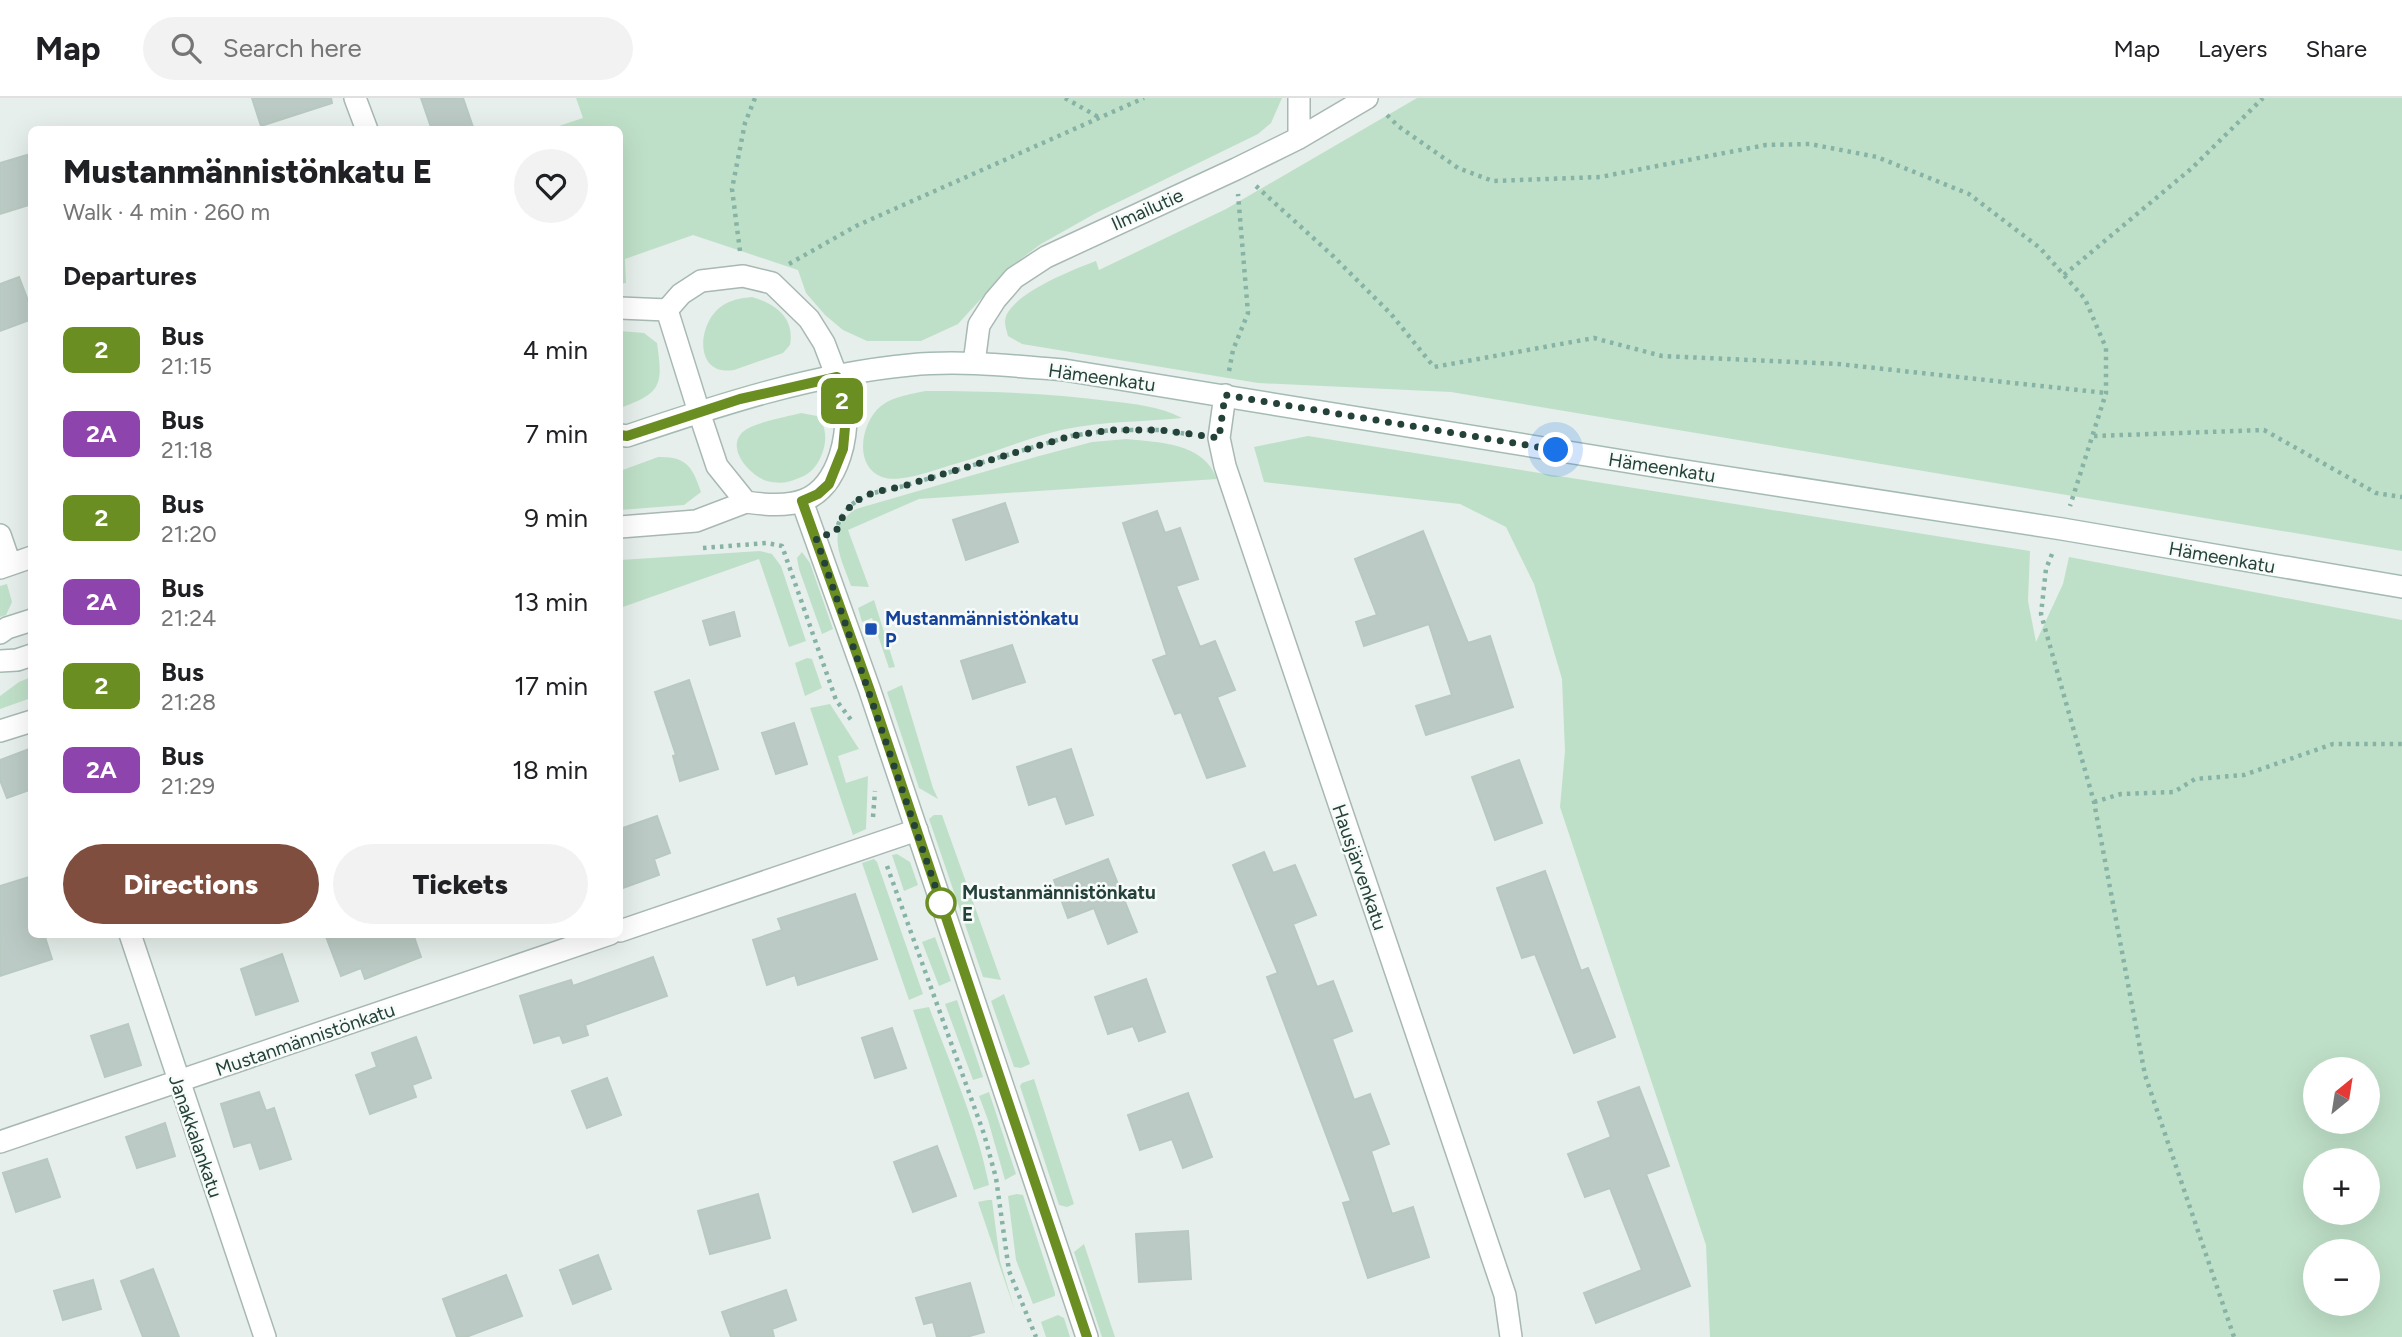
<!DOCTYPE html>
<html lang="en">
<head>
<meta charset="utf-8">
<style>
	:root { --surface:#fff; --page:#f2f2f2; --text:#202124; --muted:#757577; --line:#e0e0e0; --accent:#7f4e3f }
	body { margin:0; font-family:Figtree,sans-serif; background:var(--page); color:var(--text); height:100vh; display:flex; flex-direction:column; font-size:26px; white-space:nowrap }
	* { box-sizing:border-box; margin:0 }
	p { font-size:23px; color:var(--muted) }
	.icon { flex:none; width:38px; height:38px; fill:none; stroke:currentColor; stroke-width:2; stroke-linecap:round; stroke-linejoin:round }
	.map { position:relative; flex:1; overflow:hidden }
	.details { position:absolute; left:28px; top:28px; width:595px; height:812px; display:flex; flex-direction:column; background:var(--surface); border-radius:10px; box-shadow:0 7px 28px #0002 }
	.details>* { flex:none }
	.badge { padding:0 14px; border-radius:10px; font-size:24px; line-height:46px }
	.needle { width:46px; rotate:30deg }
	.tools { position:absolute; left:2303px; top:959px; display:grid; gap:14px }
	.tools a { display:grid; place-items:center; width:77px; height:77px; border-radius:50%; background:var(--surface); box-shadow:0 7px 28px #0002; font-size:35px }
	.you { position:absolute; width:35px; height:35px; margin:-18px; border:5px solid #fff; border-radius:50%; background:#1a73e8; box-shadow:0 0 0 10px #1a73e833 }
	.map>.badge { position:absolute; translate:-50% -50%; box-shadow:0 0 0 4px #fff }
	h2 { padding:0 35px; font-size:26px; line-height:63px }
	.round { display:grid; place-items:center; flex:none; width:74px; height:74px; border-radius:37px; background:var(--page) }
	.summary { display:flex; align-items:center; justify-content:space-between; height:119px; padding:0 35px }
	h1 { font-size:33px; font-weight:800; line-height:52px }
	.action { display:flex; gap:14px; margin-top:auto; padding:14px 35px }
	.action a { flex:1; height:80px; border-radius:42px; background:var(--accent); color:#fff; font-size:28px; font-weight:800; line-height:80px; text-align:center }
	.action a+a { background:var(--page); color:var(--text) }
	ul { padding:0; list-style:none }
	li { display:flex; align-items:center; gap:21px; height:84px; padding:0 35px }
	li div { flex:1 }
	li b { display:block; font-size:26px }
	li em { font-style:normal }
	li .badge { min-width:77px; font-weight:700; text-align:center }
	header { display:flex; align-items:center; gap:42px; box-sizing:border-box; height:98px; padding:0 35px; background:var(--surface); border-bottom:2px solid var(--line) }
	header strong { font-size:33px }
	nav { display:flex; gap:38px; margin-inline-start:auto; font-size:24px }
	.search { width:490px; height:63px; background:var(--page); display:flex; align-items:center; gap:18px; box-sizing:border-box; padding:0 24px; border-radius:38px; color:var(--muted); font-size:26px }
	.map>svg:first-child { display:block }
	.green { fill:#bfe0c8; fill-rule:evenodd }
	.building { fill:#bbcac4; stroke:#b8c9c2; stroke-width:2 }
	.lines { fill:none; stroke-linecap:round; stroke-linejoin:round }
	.minor-casing { stroke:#a8b8b2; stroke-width:24 }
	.tertiary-casing { stroke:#a8b8b2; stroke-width:24 }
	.secondary-casing { stroke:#a4bbb3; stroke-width:24 }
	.path { stroke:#86b3a5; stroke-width:4.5; stroke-dasharray:3.5 5; stroke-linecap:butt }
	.minor { stroke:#fff; stroke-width:21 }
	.tertiary { stroke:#fff; stroke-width:21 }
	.secondary { stroke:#fff; stroke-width:21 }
	.line-casing { stroke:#fff; stroke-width:16 }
	.line { stroke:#6b8e23; stroke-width:10 }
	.walk { stroke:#24423a; stroke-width:7; stroke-dasharray:0 12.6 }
	.transit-dot { fill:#1a4fb4; stroke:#f7fbf9; stroke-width:2.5 }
	.stop-dot { fill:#fff; stroke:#6b8e23; stroke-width:3.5 }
	.labels { text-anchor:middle; stroke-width:5; stroke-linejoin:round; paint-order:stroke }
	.street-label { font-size:19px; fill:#24423a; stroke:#f7fbf9 }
	.transit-label { font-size:19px; font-weight:bold; fill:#164399; stroke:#f7fbf9; text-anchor:start }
	.stop-label { font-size:19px; font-weight:bold; fill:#24423a; stroke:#f7fbf9; text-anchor:start }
</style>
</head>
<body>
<header>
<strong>Map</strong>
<div class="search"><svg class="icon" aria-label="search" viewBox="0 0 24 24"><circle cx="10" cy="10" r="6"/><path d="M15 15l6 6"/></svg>Search here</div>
<nav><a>Map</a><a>Layers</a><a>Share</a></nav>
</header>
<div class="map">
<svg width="2402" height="1239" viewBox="0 0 2402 1239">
	<rect width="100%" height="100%" fill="#e6efeb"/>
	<path class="green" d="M576,0H1282L1271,25L1258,36L1096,115L1041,146L1010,169L958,226L921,243H867L843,232L825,217L806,195L798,172L693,137L625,161L626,185L620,186V32H547L583,20Z
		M1417,0H2402V453L1451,294L1258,285L1022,246L1008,238C1006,230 1003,224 1007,216C1019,193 1072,172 1096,163L1099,172L1226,111Z
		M752,199C776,206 795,220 790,247L783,255L734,272C692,279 697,221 725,206C734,201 743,200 752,199Z
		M620,233L644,235L657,245C663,287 662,295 620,310Z
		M926,293C988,293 1048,295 1109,303C1134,306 1160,308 1182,320C1144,324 1104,323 1066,331C1028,339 992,356 955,366C936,371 901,386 882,379C853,368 861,324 881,308C894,298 911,296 926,293Z
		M801,315L817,318C826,327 827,341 823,353C819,366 811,376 799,380C788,385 779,386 767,383C750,378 724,349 744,333C755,324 787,319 801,315Z
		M1308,338L2030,453L2028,503L2036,544L2063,486L2069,459L2402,522V1239H1710L1706,1147L1560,709L1565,653L1562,581L1534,486L1506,429L1460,406L1264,384L1254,349ZM2368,971V1024H2315V971ZM2315,1062H2368V1115H2315ZM2315,1153H2368V1206H2315Z
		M1127,341C1161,345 1203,344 1217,381L919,401L848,432L869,489L851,488C841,460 824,431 856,411L1039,358L1092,344Z
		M658,359C686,358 693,369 701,394L684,407L620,412V373Z
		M760,453L772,456L781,468L806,543L789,549L759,461L620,510V462Z
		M802,454L810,465L833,531L822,536L799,471L797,460Z
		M7,486L12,504L6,517L0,519V488Z
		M874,502L895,569L889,570L872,520L862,524L858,510Z
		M807,560L812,561L822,590L805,598L795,565Z
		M31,579V600L0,611V598L19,584Z
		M902,587L933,690L938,701L919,690L887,594Z
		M830,606L859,651L838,658L846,685L868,678L866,731L853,737L810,610Z
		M934,717H942L1001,882L983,879L929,721Z
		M897,756L910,764L918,787L904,793L892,757Z
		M874,761L877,764L923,896L909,902L862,765Z
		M935,839L951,883L939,888L922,844Z
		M1004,896L1030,966L1021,970L1014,969L991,903Z
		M957,902L983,979L973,982L945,906Z
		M929,909C951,968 977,1026 989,1087L974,1092L913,912Z
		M1034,981L1074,1106L1067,1109L1059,1107L1020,988L1022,985Z
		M989,994L1016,1076L1005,1082L988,1022L979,998Z
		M1017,1096L1023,1097L1055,1195V1198L1033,1206L1016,1162L1008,1098Z
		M988,1102H992L1000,1163L1015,1213L978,1104Z
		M1084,1146L1115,1239H1102L1074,1154Z
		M1058,1217L1064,1220L1070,1239H1046L1041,1224Z"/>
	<path class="building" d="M252,0H331L332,5L261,28Z
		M421,0H463L474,32H432Z
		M27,57L32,70V106L0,116V65Z
		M19,179L32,213V221L0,233V186Z
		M1005,405L1018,444L966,462L953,422Z
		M1157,413L1165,435L1180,430L1198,481L1176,488L1200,549L1215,543L1235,592L1217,599L1245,668L1207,680L1181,614L1175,616L1153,562L1167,557L1123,425Z
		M1423,433L1468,545L1490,538L1513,609L1426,637L1416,608L1452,597L1429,526L1364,548L1356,524L1377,517L1355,461Z
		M734,514L740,538L710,547L703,523Z
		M1012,547L1025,584L973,601L961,563Z
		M689,582L718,671L680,683L673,658L676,657L655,594Z
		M794,625L807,666L776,676L762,635Z
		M32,650V691L7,700L0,682V662Z
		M1071,651L1093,717L1066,726L1056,698L1029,707L1017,669Z
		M1519,662L1542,725L1495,742L1472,679Z
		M657,718L670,755L654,761L659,777L620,791V731Z
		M1264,754L1273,775L1295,767L1316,817L1293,826L1317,889L1333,883L1352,933L1332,941L1354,1002L1370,996L1389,1046L1371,1053L1392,1116L1413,1109L1429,1159L1368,1180L1343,1105L1351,1103L1267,879L1278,875L1233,767Z
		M1108,761L1137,834L1108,846L1094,810L1068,820L1054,782Z
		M1545,773L1581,873L1588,870L1615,939L1574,955L1535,856L1522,860L1497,790Z
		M32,778V836H44L52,861L0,878V788Z
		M855,796L877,861L798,887L795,877L767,887L753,842L782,832L778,821Z
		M325,836H413L421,859L365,881L361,870L341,878Z
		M282,856L298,903L256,917L241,871Z
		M653,859L667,898L585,927L588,937L563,945L560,937L534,945L520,898L571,882L573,888Z
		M1146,881L1165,934L1139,943L1133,928L1108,936L1095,899Z
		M128,926L141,967L105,979L91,938Z
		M892,930L906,970L875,980L862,940Z
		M416,939L431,980L412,987L416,999L370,1016L356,977L377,969L372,955Z
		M607,980L621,1017L587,1030L572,993Z
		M1639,989L1669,1068L1646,1076L1690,1188L1596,1225L1584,1195L1642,1172L1610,1090L1585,1099L1568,1056L1611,1039L1598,1004Z
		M259,994L266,1013L274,1010L291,1061L260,1071L251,1044L234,1049L221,1006Z
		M1188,995L1212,1059L1183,1070L1172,1041L1140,1052L1128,1017Z
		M165,1025L175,1058L137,1070L126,1039Z
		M937,1048L956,1098L913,1114L894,1064Z
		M47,1061L60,1099L16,1114L3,1075Z
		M758,1096L770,1140L710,1156L698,1113Z
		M1188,1133L1191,1181L1139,1184L1136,1136Z
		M598,1157L611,1191L573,1206L560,1172Z
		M153,1171L179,1239H143L121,1183Z
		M506,1177L522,1218L466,1239H457L443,1201Z
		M93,1182L101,1211L63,1222L54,1193Z
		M970,1185L984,1234L966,1239H937L933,1224L924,1226L916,1200Z
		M786,1192L796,1222L772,1231L774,1239H731L722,1214Z"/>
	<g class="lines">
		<g class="minor-casing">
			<path id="minor" d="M355,0L367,32
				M1299,0V40
				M620,210L667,212
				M667,212L681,196L701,183L743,178L772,185L809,221L824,245L837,279
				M667,212L699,314
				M974,265L979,227L995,202L1014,180L1046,159L1236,71L1299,40L1367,0
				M1225,297L1219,340L1225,368L1505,1197L1511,1239
				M620,429L696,423L746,404
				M0,437L10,466
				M0,470L32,459
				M0,633L32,623
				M620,833L917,732
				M130,836L265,1239
				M0,1044L610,836"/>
		</g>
		<g class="tertiary-casing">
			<path id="tertiary" d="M699,314L717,368L746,404C792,411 824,407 840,358C844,346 847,328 845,315C843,303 839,291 837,279
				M802,403L869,590L1087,1239"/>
		</g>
		<g class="secondary-casing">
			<path id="secondary" d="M620,337L627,338C719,307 813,276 910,267C961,262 1013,268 1064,272L1666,370L2062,431L2402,489
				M0,535L7,530L32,522
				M0,563L17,562L32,557"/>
		</g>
		<path class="path" d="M1065,0L1100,20
			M1387,17L1398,28L1458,70L1493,83L1600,79L1766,47L1810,46L1877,59L1969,96L2040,150L2085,201L2106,250V295L2070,408
			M1256,88L1333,158L1391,216L1434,269L1594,240L1662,258L1838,266L2106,295
			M740,153L732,91L745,25L755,0
			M789,166L856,128L1144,0
			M2064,177L2192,70L2263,0
			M1229,273L1233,252L1248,215L1238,96
			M2094,338L2264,332L2376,395L2402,399
			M838,427C848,399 874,394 900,389L1071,338L1111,332H1161L1194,337
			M703,450L767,445L782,448L836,602L852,623
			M2052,456L2046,471L2041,516L2094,704L2145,977L2234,1239
			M2094,704L2121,696L2174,694L2195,681L2244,677L2333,646H2402
			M873,719L875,693
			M887,768L984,1036L996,1080L1009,1173L1036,1239"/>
		<use href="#minor" class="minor"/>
		<use href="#tertiary" class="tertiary"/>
		<use href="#secondary" class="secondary"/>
	</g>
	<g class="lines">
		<g class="line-casing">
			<path id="line" d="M620,337L627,338L740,301L837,279L846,318L843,351L829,386L818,396L802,403L869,590L1087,1239"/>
		</g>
		<use href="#line" class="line"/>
		<path class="walk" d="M941,805L942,808L816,440L836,434C848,400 866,395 900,389L1071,338L1111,332H1161L1219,340L1225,297L1556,352"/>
	</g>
	<rect class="transit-dot" x="864" y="524" width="14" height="14" rx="3.5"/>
	<circle class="stop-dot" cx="941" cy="805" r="14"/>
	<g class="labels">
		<g class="street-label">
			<text transform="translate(1147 111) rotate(-24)" y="7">Ilmailutie</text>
			<text transform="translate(1102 279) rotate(8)" y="7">Hämeenkatu</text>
			<text transform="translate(1662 369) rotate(9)" y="7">Hämeenkatu</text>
			<text transform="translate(2222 459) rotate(10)" y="7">Hämeenkatu</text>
			<text transform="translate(1360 769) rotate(71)" y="7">Hausjärvenkatu</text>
			<text transform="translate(305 941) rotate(-19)" y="7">Mustanmännistönkatu</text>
			<text transform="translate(196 1038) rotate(71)" y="7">Janakkalankatu</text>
		</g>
		<g class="transit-label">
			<text x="885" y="527">Mustanmännistönkatu<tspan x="885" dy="22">P</tspan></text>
		</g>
		<g class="stop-label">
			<text x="962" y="801">Mustanmännistönkatu<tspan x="962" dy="22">E</tspan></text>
		</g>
	</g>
</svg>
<div class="tools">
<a><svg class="needle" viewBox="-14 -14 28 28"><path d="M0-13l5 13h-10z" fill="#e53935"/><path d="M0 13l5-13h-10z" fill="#757577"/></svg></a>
<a>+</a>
<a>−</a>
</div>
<div class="you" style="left:1556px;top:352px"></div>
<b class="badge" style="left:842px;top:303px;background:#6b8e23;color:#fff">2</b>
<section class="details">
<div class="summary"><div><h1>Mustanmännistönkatu E</h1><p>Walk · 4 min · 260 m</p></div><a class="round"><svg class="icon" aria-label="heart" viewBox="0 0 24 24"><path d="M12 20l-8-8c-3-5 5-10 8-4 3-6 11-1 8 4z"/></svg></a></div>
<h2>Departures</h2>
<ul>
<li><span class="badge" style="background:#6b8e23;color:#fff">2</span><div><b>Bus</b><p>21:15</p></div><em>4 min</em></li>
<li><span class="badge" style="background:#8e44ad;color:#fff">2A</span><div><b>Bus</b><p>21:18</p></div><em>7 min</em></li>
<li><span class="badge" style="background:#6b8e23;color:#fff">2</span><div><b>Bus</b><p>21:20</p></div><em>9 min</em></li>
<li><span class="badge" style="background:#8e44ad;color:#fff">2A</span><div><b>Bus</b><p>21:24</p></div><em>13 min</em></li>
<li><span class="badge" style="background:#6b8e23;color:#fff">2</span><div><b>Bus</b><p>21:28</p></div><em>17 min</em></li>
<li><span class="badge" style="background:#8e44ad;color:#fff">2A</span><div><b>Bus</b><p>21:29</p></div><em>18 min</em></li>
</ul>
<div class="action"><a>Directions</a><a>Tickets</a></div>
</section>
</div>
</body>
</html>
